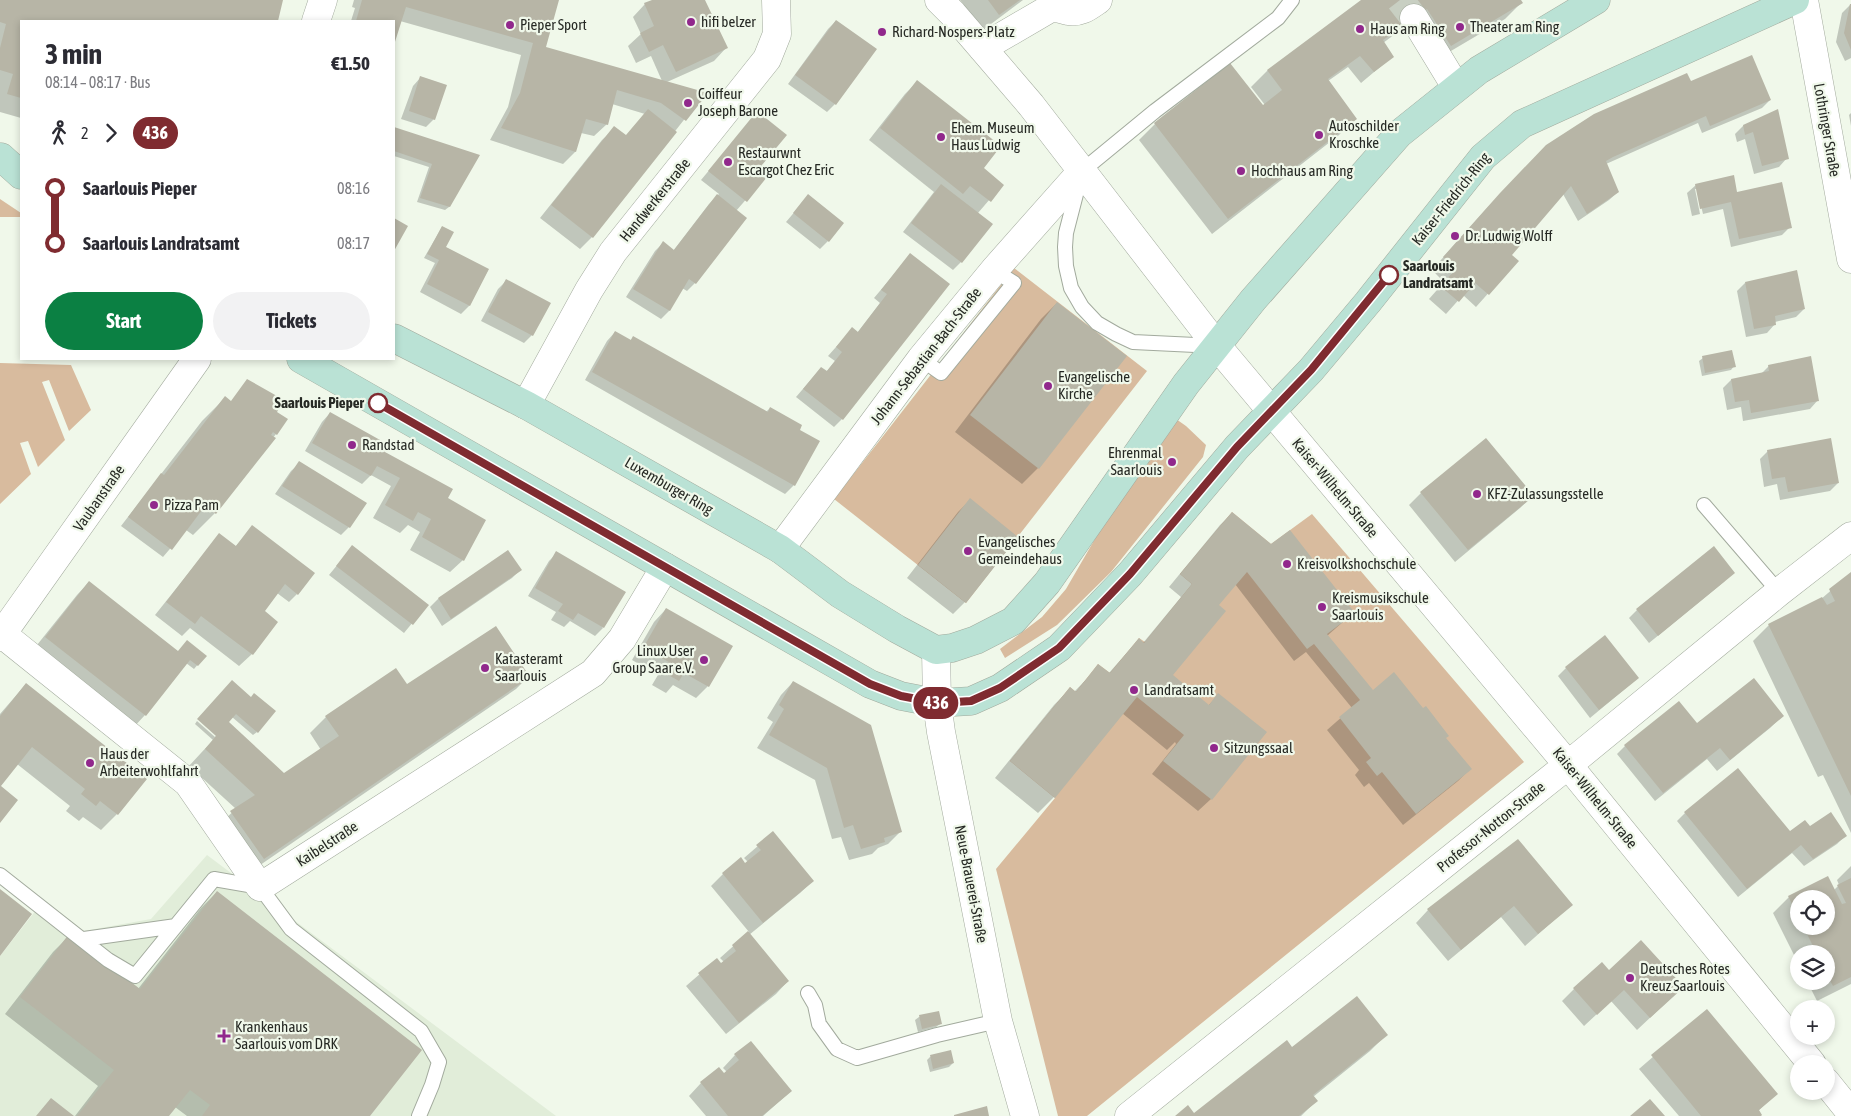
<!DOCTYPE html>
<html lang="en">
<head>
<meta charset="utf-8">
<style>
	:root { --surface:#fff; --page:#f2f2f3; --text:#2b2b33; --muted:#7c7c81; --accent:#0b8043 }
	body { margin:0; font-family:"Asap Condensed",sans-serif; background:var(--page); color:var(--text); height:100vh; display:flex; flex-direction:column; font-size:19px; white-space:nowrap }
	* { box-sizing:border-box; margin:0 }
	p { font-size:16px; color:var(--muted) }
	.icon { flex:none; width:28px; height:28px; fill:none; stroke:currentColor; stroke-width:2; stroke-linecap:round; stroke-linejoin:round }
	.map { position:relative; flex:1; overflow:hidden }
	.panel { position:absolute; left:20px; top:20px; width:375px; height:340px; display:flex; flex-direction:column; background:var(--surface); border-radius:0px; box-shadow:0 2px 8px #0003 }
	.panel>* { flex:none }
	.badge { padding:0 10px; border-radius:16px; font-size:18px; line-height:32px }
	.tools { position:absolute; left:1790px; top:890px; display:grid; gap:10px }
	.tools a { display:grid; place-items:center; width:45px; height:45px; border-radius:50%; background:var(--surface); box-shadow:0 2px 8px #0003; font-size:25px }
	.map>.badge { position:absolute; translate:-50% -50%; box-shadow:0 0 0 2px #fff }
	.legs { display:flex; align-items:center; gap:8px; height:55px; padding:0 25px; font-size:16px }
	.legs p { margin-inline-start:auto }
	.head { display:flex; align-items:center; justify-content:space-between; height:85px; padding:0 25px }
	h1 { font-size:28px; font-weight:700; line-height:38px }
	.primary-button { display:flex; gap:10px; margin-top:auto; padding:10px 25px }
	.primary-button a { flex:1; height:58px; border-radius:30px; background:var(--accent); color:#fff; font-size:20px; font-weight:700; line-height:58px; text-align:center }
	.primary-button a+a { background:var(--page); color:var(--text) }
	ul { padding:0 25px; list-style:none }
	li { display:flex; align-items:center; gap:18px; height:55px; font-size:19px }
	li i { display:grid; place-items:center; width:8px; height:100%; margin:0 6px; background:currentColor }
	li i::after { content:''; width:12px; height:12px; margin:-6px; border:4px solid; border-radius:50%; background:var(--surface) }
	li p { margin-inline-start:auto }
	li:first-child i { background:linear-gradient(#0000 50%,currentColor 0) }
	li:last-child i { background:linear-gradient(currentColor 50%,#0000 0) }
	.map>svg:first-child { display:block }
	.built { fill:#e1edd9 }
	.green { fill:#d8bb9e }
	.shadow { fill:#0003; fill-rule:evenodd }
	.building { fill:#b7b5a6 }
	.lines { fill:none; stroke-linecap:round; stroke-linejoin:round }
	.street-tunnel { stroke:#c8cfc2; stroke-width:28; stroke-dasharray:28 14; stroke-linecap:butt }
	.lane-casing { stroke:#a2aa9d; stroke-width:16 }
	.street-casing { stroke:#a2aa9d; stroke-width:29 }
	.secondary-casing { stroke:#a2aa9d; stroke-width:29 }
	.lane { stroke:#fff; stroke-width:14 }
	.street { stroke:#fff; stroke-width:28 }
	.secondary { stroke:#bae2d5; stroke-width:28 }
	.line-1-casing { stroke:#fff; stroke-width:11 }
	.line-1 { stroke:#7f2b30; stroke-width:8 }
	.poi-dot { fill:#91288c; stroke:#f0f8ea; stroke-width:2 }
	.stop-1-dot { fill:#fff; stroke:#7f2b30; stroke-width:2.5 }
	.labels { text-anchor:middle; stroke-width:4.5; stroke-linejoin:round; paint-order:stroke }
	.poi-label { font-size:15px; fill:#262924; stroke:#f0f8ea; text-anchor:start }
	.street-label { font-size:15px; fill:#262924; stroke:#f0f8ea }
	.stop-label { font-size:15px; font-weight:bold; fill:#262924; stroke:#f0f8ea; text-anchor:start }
</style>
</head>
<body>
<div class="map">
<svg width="1851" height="1116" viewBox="0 0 1851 1116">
	<rect width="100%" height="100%" fill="#f0f8ea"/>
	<path class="built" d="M207,855L556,1116H0V956L44,900L84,931L151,919Z"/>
	<path class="green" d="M0,199L21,213V217H0Z
		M1014,268L1147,371L966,603L834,499Z
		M0,363L71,365L91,410L69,431L49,380L42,382L65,440L38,467L28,441L20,443L31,474L0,504Z
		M1176,419L1186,426L1206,445L1203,457L1111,572L1057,625L1005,658L1000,649L1042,617L1066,589L1117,501Z
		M1232,512L1271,544L1312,514L1524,762L1087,1116H1058L996,869L1055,798L1010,761L1070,687L1076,692L1098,664L1110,673L1139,638L1145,642L1192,584L1180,574Z"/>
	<path class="shadow" d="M0,0H282L276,21H21V118L0,112Z
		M354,0H558L544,48L662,81L651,56L636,63L628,46L641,34L633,17L645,4L654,0H704L726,48L714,61L667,82L705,93L592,237L580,249L540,218L602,140L615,128L626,136L645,114L612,104L607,124L594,136L581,133L575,152L563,164L490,140L508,107L521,55L400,21L394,43V21H351L355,8L352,7Z
		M960,0H1023L983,30Z
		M1363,0H1520L1521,3L1505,19L1434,61L1410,23L1383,43L1392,57L1361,83L1348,67L1328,81L1355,118L1339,135L1212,234L1139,140L1155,124L1263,107L1265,105L1251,87L1267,71Z
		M1851,4V58L1845,61L1836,42L1842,13Z
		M836,21L835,104L827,112L788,84L828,29Z
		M421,77L434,119L426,127L401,119L413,86Z
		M917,82L982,168L1002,185L978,213L961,262L953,270L903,232L934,192L869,140L905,94Z
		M1690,83L1770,100L1762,108L1702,133L1698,123L1606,164L1618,192L1609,200L1578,221L1563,194L1510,255L1517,261L1476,307L1463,295L1446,314L1429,299L1444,282L1432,270L1488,207Z
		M1777,111L1787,158L1779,167L1754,174L1745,139L1737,142L1735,134L1743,126Z
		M757,113L761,165L769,173L736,211L695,283L687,291L682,288L669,311L661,319L626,297L655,251L663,243L673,251L709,204L719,194L701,180Z
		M1851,113V126L1849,115Z
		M394,128L478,156L449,207L445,210L417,202L429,167L394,156Z
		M1696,185L1736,193L1790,227L1782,235L1731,247L1723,209L1703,214L1697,189H1695L1700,214L1692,216L1687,193Z
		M808,196L828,241L820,249L786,222Z
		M442,227L445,247L488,270L469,306L461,314L420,292L435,263L424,258Z
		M911,254L842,419L834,427L796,397L821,368L826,372L835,361L828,356L852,329L857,333L880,303L874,298Z
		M507,280L532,335L524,343L481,321L498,289Z
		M1745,283L1804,309L1796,317L1775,322V324L1767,333L1746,337L1737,291Z
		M1057,303L1038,468L1022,484L955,432L1041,319Z
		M615,332L630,341L633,337L766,412L770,408L798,431L818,442L794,485L785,494L585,380L607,341Z
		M1703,358L1734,366L1731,370L1702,376L1699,361Z
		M1769,366L1818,400L1810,409L1743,421L1741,407L1727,410L1723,388L1731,380L1761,374Z
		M225,398L230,402L275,412L286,419L276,434L215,513L193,535L186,530L163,557L121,526L202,421Z
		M330,413L383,452L463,560L450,572L410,550L420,532L408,525L400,533L373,518L391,486L371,475L362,484L305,451L322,422Z
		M1486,439L1532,496L1520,508L1455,562L1409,505L1421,493Z
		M1768,451L1838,483L1830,491L1780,500L1777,484L1764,487L1760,459Z
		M300,463L349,527L341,535L275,494L291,471Z
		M970,500L965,602L953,614L907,578L958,512Z
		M1232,513L1353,613L1327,636L1372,691L1445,738L1470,769L1458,781L1403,825L1369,783L1364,787L1355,775L1359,770L1327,730L1352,708L1306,652L1294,661L1235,584L1217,605L1171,676L1208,706L1218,695L1211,799L1198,811L1152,774L1176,744L1175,742L1167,750L1122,713L1054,797L1038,813L995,778L1054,705L1070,689L1074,692L1099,666L1108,674L1139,639L1143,643L1181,597L1169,587L1220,525Z
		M252,527L297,594L289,602L277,593L263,612L276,622L252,654L239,666L190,628L182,636L155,615L219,535L235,547Z
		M352,547L427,605L404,633L329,575Z
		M508,552L520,570L512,578L442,626L430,607L438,599Z
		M557,553L603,628L595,636L570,621L564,627L551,620L556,612L528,596L549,561Z
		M1851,573V833L1823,775L1818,777L1753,641L1769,625L1820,600Z
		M1725,581L1649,643L1629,618L1637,610Z
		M89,582L178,652L205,656L194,669L186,663L145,715L133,728L33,650L77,595Z
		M666,609L708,686L696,698L673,685L666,693L652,685L658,675L632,660L654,622Z
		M1566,668L1638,678L1590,718L1558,676Z
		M528,677L516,689L247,874L215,828L236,809L189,766L213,740L195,724L197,721L215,737L217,735L228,685L257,732L253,735L232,717L227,722L284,774L321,750L310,733L326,717L361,693L407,686Z
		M793,682L900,832L888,844L878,848L872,854L849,860L841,837L832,839L815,780L757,748L773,722L767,718L781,695Z
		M26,684L117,814L101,830L83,817L79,821L66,811L70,806L17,764L0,786V714Z
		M1782,716L1770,728L1717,771L1707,759L1655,801L1617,754L1625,746L1697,725Z
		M1685,813L1789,832L1810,828L1845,836L1837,844L1804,866L1792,853L1738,897L1677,821Z
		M773,833L812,881L800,893L749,935L788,981L776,994L726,1034L686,986L716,960L721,965L724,962L720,958L749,932L711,886L723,874L748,862L744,858Z
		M1518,840L1571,905L1525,946L1501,917L1448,961L1416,923L1428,910Z
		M1851,866V984L1817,1001L1807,981H1826V954H1799V965L1773,913L1789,897L1834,890L1839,885L1837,880ZM1799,899H1826V926H1799Z
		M217,892L368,1116H187L175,1107L168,1116H75L98,1086L5,1014L53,952L69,936L138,989L201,908Z
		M1609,972L1670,999L1637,1030L1611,1001L1584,1026L1562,1001L1574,989Z
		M1707,1010L1776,1094L1758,1111L1760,1116H1679L1639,1069Z
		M938,1013L940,1024L936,1027L918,1032L915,1020L919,1017Z
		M1386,1035L1370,1051L1313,1097L1316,1101L1301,1116H1177L1194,1115L1292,1049Z
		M950,1052L953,1063L949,1067L930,1072L927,1060L930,1057Z
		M735,1055L791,1091L763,1116H706L689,1096L701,1083L727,1072L723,1068Z"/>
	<path class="building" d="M0,0H283L278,21H21V98L7,94L13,74L0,70V48L6,24L0,22Z
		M362,0H559L546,47L708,93L686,121L661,103L617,90L608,125L586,119L576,152L501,128L520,93L533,43L406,7L394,45V21H356Z
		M652,0H705L728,48L676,72L663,45L649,52L640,33L654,26L644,3Z
		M988,0H1020L999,15Z
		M1361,0H1521L1523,3L1451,46L1427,9L1383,40L1394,57L1374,72L1360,56L1328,79L1357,119L1228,219L1154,123L1230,63L1263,105L1282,90L1267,70Z
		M1850,4H1851V50L1844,33Z
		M836,20L877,49L836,105L795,75Z
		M1752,55L1771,100L1710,126L1706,116L1613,157L1606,161L1619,192L1587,214L1571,186L1512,255L1519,261L1489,295L1475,283L1459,302L1440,286L1456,269L1443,257L1500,193L1546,145L1594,114L1687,73L1691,81Z
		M420,76L447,85L435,120L409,111Z
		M917,80L1001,146L984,168L1004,185L991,202L970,186L963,194L880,128Z
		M648,109L677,132L593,238L551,205L614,126L626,135Z
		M1778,109L1789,159L1762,166L1753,132L1745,135L1743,125Z
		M757,111L787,135L762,165L771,172L747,202L708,171Z
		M394,127L480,155L450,207L420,198L432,164L394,151Z
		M1734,175L1737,192L1782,182L1792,228L1739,239L1731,202L1700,209L1695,184Z
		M941,184L993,224L962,263L911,223Z
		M717,194L747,218L696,284L689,279L670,311L633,289L663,241L674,250Z
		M808,194L844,223L829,242L793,213Z
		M394,218L408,226L394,251Z
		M442,226L454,232L446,247L489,269L470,306L427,284L439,260L427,254Z
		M910,253L950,284L843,420L803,389L821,367L827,371L842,352L836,347L852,327L858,332L887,294L881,290Z
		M1797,270L1805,309L1775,316L1776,325L1754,329L1745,282Z
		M506,279L551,303L533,336L488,312Z
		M1057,302L1127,356L1039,469L970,415Z
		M615,331L631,340L633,336L768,412L770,407L802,425L800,430L820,441L795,486L592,372Z
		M1732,350L1736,367L1705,373L1702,356Z
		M1811,356L1819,401L1751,413L1749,400L1735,402L1731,379L1769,371L1768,365Z
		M247,379L284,400L277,412L288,419L277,435L273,432L271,435L276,438L216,514L205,506L172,550L128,517L161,473L164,475L225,396L231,401Z
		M330,412L389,445L385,452L453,489L448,498L486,520L464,561L422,537L431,519L418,512L413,521L385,505L400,478L377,466L371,476L312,443Z
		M1486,438L1534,496L1468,550L1420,492Z
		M1831,438L1839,483L1788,492L1785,477L1772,479L1767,450Z
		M299,461L367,503L350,528L282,486Z
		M970,498L1018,537L966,603L918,565Z
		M1232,512L1271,544L1290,530L1355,613L1327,634L1373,690L1394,672L1423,708L1426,706L1449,736L1446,738L1472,769L1416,814L1382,772L1377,776L1366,762L1371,758L1339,717L1360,700L1314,644L1307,649L1247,572L1219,605L1226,611L1173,675L1209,705L1218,693L1267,732L1212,800L1163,761L1184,735L1137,697L1055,798L1010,761L1070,687L1076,692L1098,664L1110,673L1139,638L1144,643L1192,584L1180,574Z
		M252,525L315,573L298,595L285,584L265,611L278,622L253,655L201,616L195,624L166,602L219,533L236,546Z
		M352,545L429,605L413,625L336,566Z
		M1714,546L1735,573L1658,636L1636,609Z
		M508,550L522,570L451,619L438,598Z
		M556,551L626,592L604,628L578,613L573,620L558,611L563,604L535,588Z
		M1851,572V796L1768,624L1822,597L1827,605L1835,601L1829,589Z
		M89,581L178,651L187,640L207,656L198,666L190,660L146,716L45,637Z
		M666,608L733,646L709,687L684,673L679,681L663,672L669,662L643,648Z
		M496,626L530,677L264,859L230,811L255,795L205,749L216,736L197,719L232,680L251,697L254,693L276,711L258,733L236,714L229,722L284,773L339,736L325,716L396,668L407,684Z
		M1605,635L1639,678L1599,710L1565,667Z
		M1754,678L1784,716L1730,760L1720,748L1663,793L1624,745L1679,701L1697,723Z
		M793,681L871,725L902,832L884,838L885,842L861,849L853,825L844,828L827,768L769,735L784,709L779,705Z
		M26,683L147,779L118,815L100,801L96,806L81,794L85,789L32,747L1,786L18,800L0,823V716Z
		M1738,768L1790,831L1805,820L1810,826L1831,812L1847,836L1813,859L1801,845L1747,889L1684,812Z
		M773,831L814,881L763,923L722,873L741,857L745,863L761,850L756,845Z
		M1518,839L1573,905L1538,934L1514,906L1461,950L1427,909Z
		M1828,876L1842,904L1846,903L1837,885L1851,878V977L1833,986L1826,973V954H1817L1803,926H1826V899H1799V918L1788,896Z
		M0,889L32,914L0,956Z
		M217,891L422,1050L370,1116H202L210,1105L190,1090L169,1116H77L114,1070L20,997L69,934L140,989Z
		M748,931L789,981L739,1023L698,973L717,958L721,963L736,951L732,945Z
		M1641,940L1684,987L1650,1018L1624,990L1597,1015L1573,988L1602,962L1609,970Z
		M1357,996L1388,1035L1313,1095L1318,1101L1299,1116H1175L1188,1105L1194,1113L1287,1040L1292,1047Z
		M1707,1009L1778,1094L1759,1110L1762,1115L1761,1116H1701L1651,1055Z
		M939,1011L942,1024L922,1029L919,1015Z
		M751,1041L792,1091L762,1116H728L700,1082L719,1067L724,1073L739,1060L734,1054Z
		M951,1050L954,1063L933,1069L930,1055Z
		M51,1098L74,1116H36Z
		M1650,1099L1665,1116H1630Z
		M987,1106L989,1116H954V1115Z"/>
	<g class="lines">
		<path class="street-tunnel" d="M1400,0L1414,18"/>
		<g class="lane-casing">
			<path id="lane" d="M1216,346L1133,342L1116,334L1097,323L1082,307L1071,288L1066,266L1065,247L1066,233L1082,171L1155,111L1278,18L1292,0
				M921,359L941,373L1014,283L1006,278L996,268
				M1704,505L1779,592
				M0,875L108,960L135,976L214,879L260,887L291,929L421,1031L439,1062L432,1085L419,1116
				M84,939L176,926
				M808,993L815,1005L819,1024L837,1049L857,1058L937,1035L998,1021"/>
		</g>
		<g class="street-casing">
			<path id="street" d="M939,0L953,14L1031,105L1217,346L1568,765L1812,1064
				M1804,0L1851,259
				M1414,18L1456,87
				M316,21L323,0
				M982,48L1049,9C1057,7 1060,9 1068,11C1081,13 1088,7 1098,0
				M526,405L589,290L613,252L767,59L777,34L776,0
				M780,549L921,359L996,268L1082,171
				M2,634L188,783L260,887L593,673L622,639L665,567
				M0,637L197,359
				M936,650L937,703L941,732L998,1021L1025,1116
				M1826,1082L1851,1113
				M1129,1116L1568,765L1779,592L1851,536"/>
		</g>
		<g class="secondary-casing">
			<path id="secondary" d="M1,157L21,175
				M394,338L526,405L780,549L840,594L897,629L936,650L952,648L976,640L1013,621L1047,583L1186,384L1253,300L1399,134L1479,70L1596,0
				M301,359L870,684L901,696L937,703L971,701L1000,688L1059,648L1130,574L1237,447L1311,370L1368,302L1483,157L1522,124L1795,0"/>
		</g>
		<use href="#lane" class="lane"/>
		<use href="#street" class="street"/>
		<use href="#secondary" class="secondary"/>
	</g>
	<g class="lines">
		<g class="line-1-casing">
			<path id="line-1" d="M378,403L870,684L901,696L938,703L971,701L1000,688L1059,648L1130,574L1237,447L1311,370L1389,275"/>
		</g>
		<use href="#line-1" class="line-1"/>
	</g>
	<g class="poi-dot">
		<circle cx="691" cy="22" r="5"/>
		<circle cx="510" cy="25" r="5"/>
		<circle cx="1460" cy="27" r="5"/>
		<circle cx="1360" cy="29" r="5"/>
		<circle cx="882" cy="32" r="5"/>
		<circle cx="688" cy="103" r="5"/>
		<circle cx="1319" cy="135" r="5"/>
		<circle cx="941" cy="137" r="5"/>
		<circle cx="728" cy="162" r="5"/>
		<circle cx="1241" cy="171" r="5"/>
		<circle cx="1455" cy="236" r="5"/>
		<circle cx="1048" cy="386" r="5"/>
		<circle cx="352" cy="445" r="5"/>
		<circle cx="1172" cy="462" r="5"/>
		<circle cx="1477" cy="494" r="5"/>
		<circle cx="154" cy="505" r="5"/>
		<circle cx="968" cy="551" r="5"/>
		<circle cx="1287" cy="564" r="5"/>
		<circle cx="1322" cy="607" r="5"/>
		<circle cx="704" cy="660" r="5"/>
		<circle cx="485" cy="668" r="5"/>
		<circle cx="1134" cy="690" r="5"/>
		<circle cx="1214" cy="748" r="5"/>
		<circle cx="90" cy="763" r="5"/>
		<circle cx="1630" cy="978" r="5"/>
		<path d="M221.5 1028.5h5v5h5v5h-5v5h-5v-5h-5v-5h5z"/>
	</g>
	<g class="stop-1-dot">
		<circle cx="1389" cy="275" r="9"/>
		<circle cx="378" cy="403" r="9"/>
	</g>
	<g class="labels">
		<g class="poi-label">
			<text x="701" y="27">hifi belzer</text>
			<text x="520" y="30">Pieper Sport</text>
			<text x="1470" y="32">Theater am Ring</text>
			<text x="1370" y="34">Haus am Ring</text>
			<text x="892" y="37">Richard-Nospers-Platz</text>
			<text x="698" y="99">Coiffeur<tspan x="698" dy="17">Joseph Barone</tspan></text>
			<text x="1329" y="131">Autoschilder<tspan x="1329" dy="17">Kroschke</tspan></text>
			<text x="951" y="133">Ehem. Museum<tspan x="951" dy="17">Haus Ludwig</tspan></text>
			<text x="738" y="158">Restaurwnt<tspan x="738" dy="17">Escargot Chez Eric</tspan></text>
			<text x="1251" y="176">Hochhaus am Ring</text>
			<text x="1465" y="241">Dr. Ludwig Wolff</text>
			<text x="1058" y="382">Evangelische<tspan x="1058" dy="17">Kirche</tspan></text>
			<text x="362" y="450">Randstad</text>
			<text x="1162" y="458" text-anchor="end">Ehrenmal<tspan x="1162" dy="17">Saarlouis</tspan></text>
			<text x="1487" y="499">KFZ-Zulassungsstelle</text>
			<text x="164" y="510">Pizza Pam</text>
			<text x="978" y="547">Evangelisches<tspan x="978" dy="17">Gemeindehaus</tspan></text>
			<text x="1297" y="569">Kreisvolkshochschule</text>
			<text x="1332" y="603">Kreismusikschule<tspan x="1332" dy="17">Saarlouis</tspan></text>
			<text x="694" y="656" text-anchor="end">Linux User<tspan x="694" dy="17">Group Saar e.V.</tspan></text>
			<text x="495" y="664">Katasteramt<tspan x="495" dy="17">Saarlouis</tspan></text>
			<text x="1144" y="695">Landratsamt</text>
			<text x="1224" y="753">Sitzungssaal</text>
			<text x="100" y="759">Haus der<tspan x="100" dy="17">Arbeiterwohlfahrt</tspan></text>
			<text x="1640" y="974">Deutsches Rotes<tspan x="1640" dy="17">Kreuz Saarlouis</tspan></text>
			<text x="235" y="1032">Krankenhaus<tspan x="235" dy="17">Saarlouis vom DRK</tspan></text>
		</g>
		<g class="street-label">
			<text transform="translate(1827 130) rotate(80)" y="5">Lothringer Straße</text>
			<text transform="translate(1451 199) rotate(-51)" y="5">Kaiser-Friedrich-Ring</text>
			<text transform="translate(655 200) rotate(-51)" y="5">Handwerkerstraße</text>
			<text transform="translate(926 356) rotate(-52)" y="5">Johann-Sebastian-Bach-Straße</text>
			<text transform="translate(669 486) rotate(30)" y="5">Luxemburger Ring</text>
			<text transform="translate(1335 488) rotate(50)" y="5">Kaiser-Wilhelm-Straße</text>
			<text transform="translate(99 498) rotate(-55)" y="5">Vaubanstraße</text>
			<text transform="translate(1595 798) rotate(51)" y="5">Kaiser-Wilhelm-Straße</text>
			<text transform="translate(1491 827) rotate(-39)" y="5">Professor-Notton-Straße</text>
			<text transform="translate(327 844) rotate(-33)" y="5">Kaibelstraße</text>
			<text transform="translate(971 884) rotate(79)" y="5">Neue-Brauerei-Straße</text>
		</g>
		<g class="stop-label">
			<text x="1403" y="271">Saarlouis<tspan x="1403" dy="17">Landratsamt</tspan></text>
			<text x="364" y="408" text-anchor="end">Saarlouis Pieper</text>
		</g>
	</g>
</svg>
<div class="tools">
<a><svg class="icon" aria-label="locate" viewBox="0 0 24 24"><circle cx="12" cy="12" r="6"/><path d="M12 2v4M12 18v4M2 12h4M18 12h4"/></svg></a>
<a><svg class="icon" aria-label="layers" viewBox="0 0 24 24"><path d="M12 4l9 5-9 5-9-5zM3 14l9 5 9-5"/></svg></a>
<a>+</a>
<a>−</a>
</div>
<b class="badge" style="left:936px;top:703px;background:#7f2b30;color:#fff">436</b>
<section class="panel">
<div class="head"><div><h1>3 min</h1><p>08:14 – 08:17 · Bus</p></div><b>€1.50</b></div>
<div class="legs"><svg class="icon" aria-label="walk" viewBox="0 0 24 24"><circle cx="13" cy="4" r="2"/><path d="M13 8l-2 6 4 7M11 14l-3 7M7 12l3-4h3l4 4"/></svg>2<svg class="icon" aria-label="forward" viewBox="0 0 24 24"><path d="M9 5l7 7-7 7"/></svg><b class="badge" style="background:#7f2b30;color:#fff">436</b></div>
<ul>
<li><i style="color:#7f2b30"></i><b>Saarlouis Pieper</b><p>08:16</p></li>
<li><i style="color:#7f2b30"></i><b>Saarlouis Landratsamt</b><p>08:17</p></li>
</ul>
<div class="primary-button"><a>Start</a><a>Tickets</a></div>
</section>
</div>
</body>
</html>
